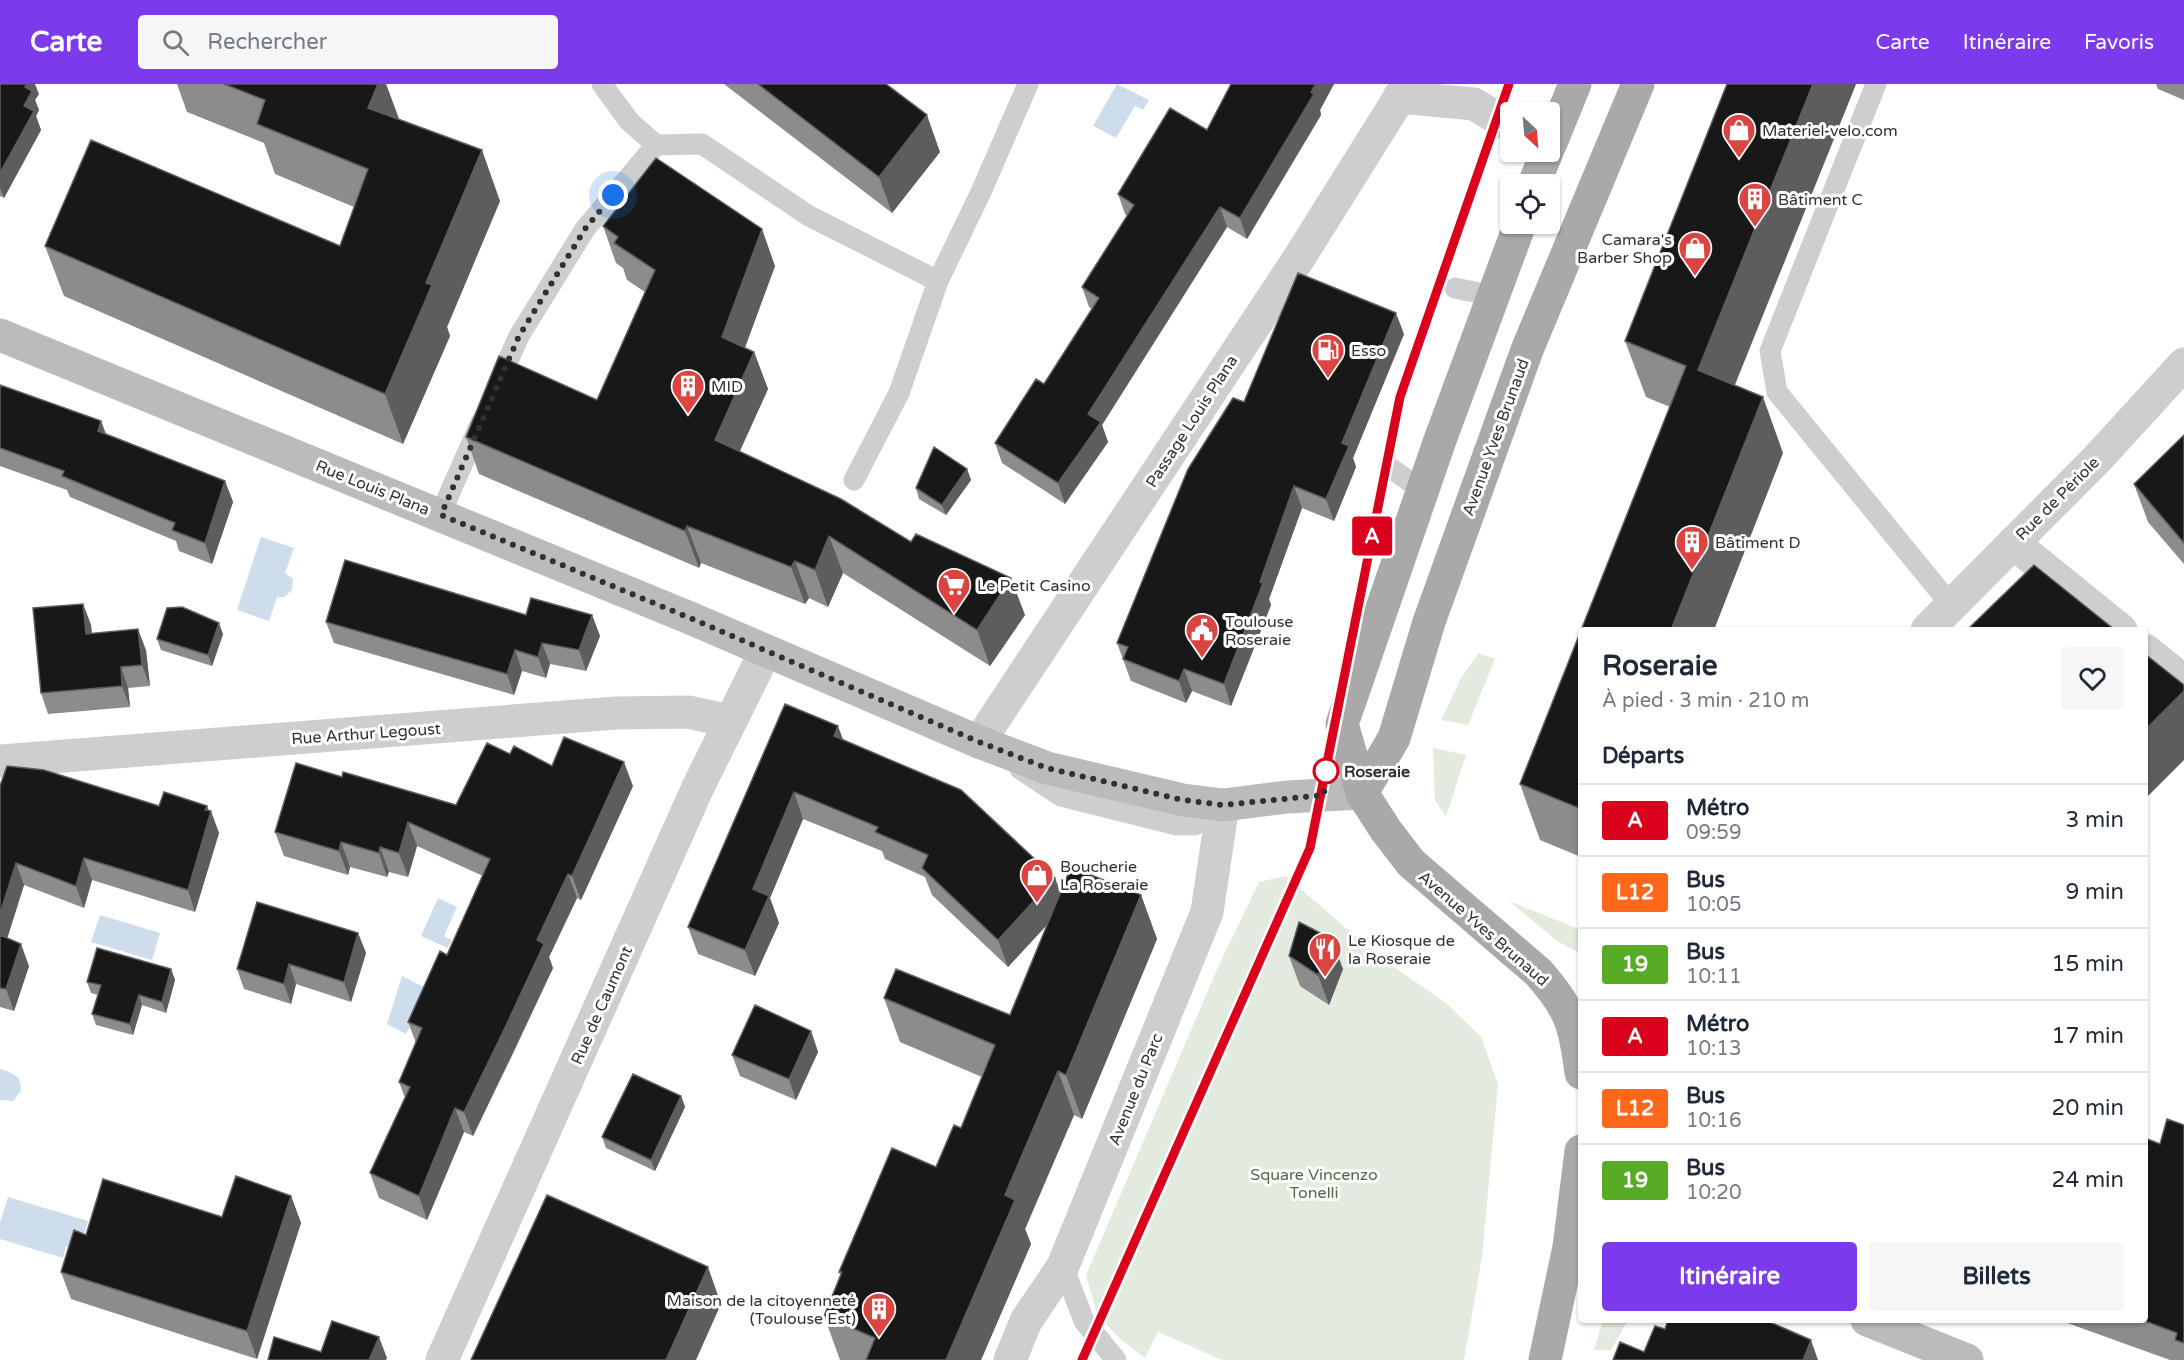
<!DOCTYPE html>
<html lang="fr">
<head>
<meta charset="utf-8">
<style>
	:root { --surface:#fff; --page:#f6f6f7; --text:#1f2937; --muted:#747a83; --line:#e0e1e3; --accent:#7c3aed }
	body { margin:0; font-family:"Varela Round",sans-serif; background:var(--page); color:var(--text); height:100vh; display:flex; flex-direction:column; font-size:22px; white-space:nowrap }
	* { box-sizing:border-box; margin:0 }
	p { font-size:20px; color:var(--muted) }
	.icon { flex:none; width:33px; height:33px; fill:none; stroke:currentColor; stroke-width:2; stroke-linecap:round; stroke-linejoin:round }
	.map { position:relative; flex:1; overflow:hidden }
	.side { position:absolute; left:1578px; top:543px; width:570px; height:696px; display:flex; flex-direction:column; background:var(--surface); border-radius:6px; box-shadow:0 2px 4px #0004 }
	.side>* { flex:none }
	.badge { padding:0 12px; border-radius:4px; font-size:21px; line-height:39px }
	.needle { width:39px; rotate:154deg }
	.fabs { position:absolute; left:1500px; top:18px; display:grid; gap:12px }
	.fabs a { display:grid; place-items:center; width:60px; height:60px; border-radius:6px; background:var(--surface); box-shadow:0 2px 4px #0004; font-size:30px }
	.you { position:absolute; width:30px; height:30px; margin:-15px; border:4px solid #fff; border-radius:50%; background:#1a73e8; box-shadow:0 0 0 9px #1a73e833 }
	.map>.badge { position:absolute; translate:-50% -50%; box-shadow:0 0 0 3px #fff }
	h2 { padding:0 24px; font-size:22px; line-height:54px }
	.round { display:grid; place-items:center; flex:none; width:63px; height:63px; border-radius:6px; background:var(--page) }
	.headline { display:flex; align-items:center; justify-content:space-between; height:102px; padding:0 24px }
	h1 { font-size:28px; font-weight:700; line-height:45px }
	.button { display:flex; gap:12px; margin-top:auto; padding:12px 24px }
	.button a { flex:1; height:69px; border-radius:6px; background:var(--accent); color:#fff; font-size:24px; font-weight:700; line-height:69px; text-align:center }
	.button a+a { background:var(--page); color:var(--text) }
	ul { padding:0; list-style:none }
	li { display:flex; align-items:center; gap:18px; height:72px; padding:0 24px; border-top:2px solid var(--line) }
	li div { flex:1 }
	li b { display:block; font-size:22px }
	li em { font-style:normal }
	li .badge { min-width:66px; font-weight:700; text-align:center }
	header { display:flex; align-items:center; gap:36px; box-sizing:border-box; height:84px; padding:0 30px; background:var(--accent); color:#fff }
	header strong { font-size:28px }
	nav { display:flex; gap:33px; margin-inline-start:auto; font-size:21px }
	.search { width:420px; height:54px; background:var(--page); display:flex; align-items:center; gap:15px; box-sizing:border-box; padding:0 21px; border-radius:6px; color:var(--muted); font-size:22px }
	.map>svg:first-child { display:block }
	.green { fill:#e3eade }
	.water { fill:#ceddeb }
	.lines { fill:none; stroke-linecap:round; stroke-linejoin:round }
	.lane { stroke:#cecece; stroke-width:21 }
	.street { stroke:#cecece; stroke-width:33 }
	.secondary { stroke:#bbb; stroke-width:33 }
	.primary { stroke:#a9a9a9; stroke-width:33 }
	.wall { fill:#8c8c8c }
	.shaded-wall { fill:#5d5d5d }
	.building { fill:#181818; stroke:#5d5d5d; stroke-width:1.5 }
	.line-casing { stroke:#fff; stroke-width:14 }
	.line { stroke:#db001b; stroke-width:9 }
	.walk { stroke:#313131; stroke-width:6; stroke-dasharray:0 10.8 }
	.stop-dot { fill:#fff; stroke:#db001b; stroke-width:3 }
	.labels { text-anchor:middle; stroke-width:6; stroke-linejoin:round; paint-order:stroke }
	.poi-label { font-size:16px; fill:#313131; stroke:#fff; text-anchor:start }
	.street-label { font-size:16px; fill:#313131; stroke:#fff }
	.stop-label { font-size:16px; font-weight:bold; fill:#313131; stroke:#fff; text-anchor:start }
	.park-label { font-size:16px; fill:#506b41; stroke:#fff }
</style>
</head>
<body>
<header>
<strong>Carte</strong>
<div class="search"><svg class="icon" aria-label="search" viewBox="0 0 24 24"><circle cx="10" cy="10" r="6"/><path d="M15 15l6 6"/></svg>Rechercher</div>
<nav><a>Carte</a><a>Itinéraire</a><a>Favoris</a></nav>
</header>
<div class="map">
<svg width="2184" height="1276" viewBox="0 0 2184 1276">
	<rect width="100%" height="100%" fill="#fff"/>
	<path class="green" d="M1479,569L1495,575L1468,641L1441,636L1462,592Z
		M1433,664L1466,671L1446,733L1435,716Z
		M1286,792L1377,871L1447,920L1481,953L1498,1000L1482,1173L1464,1276H1222L1158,1248L1145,1274L1119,1254L1097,1230L1086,1191L1218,883L1259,798Z
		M1509,817L1581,846V870L1557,857Z
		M1603,1236H1628L1611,1266H1594Z"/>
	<path class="water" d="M1117,0L1149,16L1143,26L1135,22L1116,54L1093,42Z
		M261,453L294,464L285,489L293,495L292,506L284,513H277L269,537L237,526Z
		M438,814L457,823L444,852L452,856L448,864L421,852Z
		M100,831L160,849L152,876L91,858Z
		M402,892L424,903L418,929L406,950L387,940Z
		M0,985C13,989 22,992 21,1007L13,1017L0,1016Z
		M8,1113L88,1137L79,1166L66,1162L63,1174L0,1155V1139Z"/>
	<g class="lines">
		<path class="lane" d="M602,0L629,37L656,61L702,60L809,132L938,197L981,108L1028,0
			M1876,0L1770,267L1777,308L1951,521
			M1455,204L1493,212
			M497,302L519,252L585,145L656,61
			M1389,383L1422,406
			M854,396L899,309L938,197
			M440,431L481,338
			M1020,685L1061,712L1177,741H1195L1223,721
			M1063,1182L1084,1237L1116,1276"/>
		<path class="street" d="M1399,13L1474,20L1510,42
			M2013,459L2121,546
			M1927,546L2097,375L2184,280
			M2145,566L2184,597
			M979,658L1299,174L1408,0
			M0,677L616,629L688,628L730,637
			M442,1276L699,701L765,568
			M1010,1276L1026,1237L1063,1182L1207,828L1223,721"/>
		<path class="secondary" d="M0,251L690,534L979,658L1047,684L1183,716L1223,721L1287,713L1362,709
			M1867,1236L1967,1276"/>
		<path class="primary" d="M1550,61L1575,0
			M1534,100L1547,68
			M1520,140L1440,356L1342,640L1362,709L1385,745L1411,779L1538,888C1571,925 1575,941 1581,989
			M1362,709L1394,654L1429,538L1527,266L1638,0
			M1545,1276L1569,1163L1581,1067"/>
	</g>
	<path class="wall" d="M0,0L39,10L35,16L39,26L36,32L41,46L4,114L0,112Z
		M177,0H386L399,36L500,117L447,243L450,252L403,360L64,212L45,162H340L354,123L275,90L264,59L187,28Z
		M724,0H886L940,68L892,129Z
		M1231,0H1334L1320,26L1321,31L1247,155L1227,143L1102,341L1108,358L1065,420L1002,379L995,359L1044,300L1092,225L1089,223L1082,203L1127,132L1125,130L1118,110L1207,46Z
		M1856,0L1735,301L1783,369L1581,546V773L1540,756L1520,700L1670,323L1646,313L1625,257Z
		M2156,0H2184V16L2158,5Z
		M603,142L775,182L745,264L754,268L768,305L740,367L1025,531L990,582L843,489L828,523L809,514L805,520L701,479L699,484L479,390L466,353L597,316L645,208L627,196L623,184L616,179Z
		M1404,250L1353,374L1356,383L1334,437L1302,424L1269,515L1271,521L1231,622L1192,607L1186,619L1131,597L1117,559L1244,318Z
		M0,301L101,337L106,350L225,397L233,418L212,480L179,467L176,457L70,413L67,406L0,382Z
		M2184,351V480L2148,438L2134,400Z
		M967,385L971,396L946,431L919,415L916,404Z
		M83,520L91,541L92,550L146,566L150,602L128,604L130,623L48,630L41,609Z
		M526,531H592L600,552L586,587L550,580L546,594L522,587L514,611L334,559L326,538Z
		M223,550L212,582L161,566L157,555Z
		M785,620L843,655L1055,794L1060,809L1141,811L1157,855L1082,1035L1074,1031L1025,1145L1031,1160L981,1276H840L824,1232L840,1191L839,1188L936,1083L961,1044L982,993L900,958L884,914L1010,931L1048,840L1008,883L932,811L925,793L885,775L882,767L803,735L770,814L779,839L755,892L698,870L688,843Z
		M510,670L552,682L633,702L581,816L577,814L549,873L553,884L512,972L473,1052L464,1048L427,1136L379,1114L370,1089L405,1014L399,998L416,959L408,938L447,871L483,792L417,762L408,793L389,788L387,793L350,783L348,791L284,772L275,748L342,693L456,721Z
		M0,702L159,722H207L219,749L195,828L92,796L84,824L24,801L7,854L29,882L14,927L0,923Z
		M358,849L366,869L351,918L296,900L291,920L244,905L237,885Z
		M1289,872L1343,885L1329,921L1300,902Z
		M171,885L175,896L166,929L142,921L133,951L96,941L92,930L98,911L91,909L87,898Z
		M811,947L818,968L796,1016L740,992L732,971Z
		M681,1012L685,1023L655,1087L606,1064L602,1053Z
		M2184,1041V1276H2170L2059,1236H2145Z
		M291,1112L301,1139L257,1275L71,1215L61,1188L86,1151L222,1133Z"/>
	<path class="shaded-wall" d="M27,0H35L39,10L35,16L39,26L36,32L41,46L4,114L0,104V89L25,3Z
		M378,0H386L401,40L368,24Z
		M1316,0H1334L1320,26L1321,31L1247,155L1240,134Z
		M1813,0H1856L1718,342L1698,286Z
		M927,31L940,68L892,129L879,93Z
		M482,66L500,117L447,243L450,252L403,360L385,310L426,199Z
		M1220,123L1227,143L1102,341L1108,358L1065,420L1058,399L1088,330Z
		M762,145L775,182L735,290L722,253Z
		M1396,229L1404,250L1353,374L1356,383L1334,437L1326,415L1342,359Z
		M754,268L768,305L728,393L715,356Z
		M1763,313L1783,369L1714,546H1671Z
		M101,337L109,359L98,347Z
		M967,385L971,396L946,431L942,421Z
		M225,397L233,418L212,480L205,459Z
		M1294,402L1302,424L1269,515L1271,521L1231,622L1224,600Z
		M687,442L701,479L699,484L685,447Z
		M829,452L843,489L828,523L815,486Z
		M795,477L809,514L805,520L791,483Z
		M1011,494L1025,531L990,582L977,546Z
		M83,520L91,541L94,572L86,550Z
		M592,531L600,552L586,587L579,566Z
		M219,539L223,550L212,582L208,571Z
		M138,545L146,566L150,602L142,581Z
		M542,559L550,580L546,594L538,573Z
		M515,566L522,587L514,611L507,590Z
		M121,583L128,604L130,623L122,602Z
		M1184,585L1192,607L1186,619L1179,597Z
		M2184,607V676L2145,715V646Z
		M838,642L848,669L834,652Z
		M624,678L633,702L581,816L572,792Z
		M794,708L803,735L770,814L779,839L755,892L745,866L753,805Z
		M207,722L210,731L211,727L219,749L195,828L188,806Z
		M408,738L417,762L408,793L399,769Z
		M341,758L350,783L348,791L339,767Z
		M380,763L389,788L387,793L379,769Z
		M84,774L92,796L84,824L76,802Z
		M16,779L24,801L2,871L0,865V830Z
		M568,790L577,814L549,873L553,884L473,1052L464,1028L537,856Z
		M1055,794L1065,821L1008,883L998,856Z
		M1141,811L1157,855L1082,1035L1066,991Z
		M358,849L366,869L351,918L344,898Z
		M1332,855L1343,885L1329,921L1318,891Z
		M21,860L29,882L14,927L6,905Z
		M289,880L296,900L291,920L284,900Z
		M171,885L175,896L166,929L162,918Z
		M139,911L142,921L133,951L130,940Z
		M811,947L818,968L796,1016L789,995Z
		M1058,987L1074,1031L1025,1145L1031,1160L981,1276H946L1005,1111Z
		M681,1012L685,1023L655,1087L651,1076Z
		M455,1024L464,1048L427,1136L419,1112Z
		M291,1112L301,1139L257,1275L247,1247Z
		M708,1183L721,1220L696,1276H666Z
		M379,1253L387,1274L386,1276H369Z
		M1811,1256L1818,1276H1803Z"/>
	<path class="building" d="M0,0H27L25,3L32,7L24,22L34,27L0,89Z
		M224,0H378L368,24L482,66L426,199L432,201L385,310L45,162L91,56L340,162L368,85L257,40L265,16Z
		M758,0H886L927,31L879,93Z
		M1231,0H1316L1311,8L1314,10L1240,134L1220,123L1088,330L1101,338L1058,399L995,359L1036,295L1044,300L1099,214L1082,203L1134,121L1118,110L1170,24L1207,46Z
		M1727,0H1813L1698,286L1763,313L1671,546H1581V725L1520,700L1686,282L1625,257Z
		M656,74L762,145L722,253L754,268L715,356L841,415L911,458L916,450L1011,494L977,546L829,452L815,486L795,477L791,483L687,442L685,447L466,353L499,272L597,316L655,186L614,159L618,153L603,142Z
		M1298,189L1396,229L1342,359L1349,362L1326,415L1294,402L1260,498L1263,499L1224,600L1184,585L1179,597L1123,575L1128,563L1117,559L1188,385L1233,314L1244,318Z
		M0,301L101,337L98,347L225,397L205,459L172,446L175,439L62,392L64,387L0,364Z
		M2184,351V459L2134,400Z
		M934,363L967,385L942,421L916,404Z
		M345,476L526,531L531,514L592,531L579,566L542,559L538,573L515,566L507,590L326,538Z
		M2034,481L2115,546H1967Z
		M83,520L86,550L138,545L142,581L121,583L122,602L41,609L33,524Z
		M182,523L219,539L208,571L157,555L167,524Z
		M2145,570L2184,601V607L2145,646Z
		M785,620L838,642L834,652L961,706L1055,794L998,856L922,784L928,771L875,748L878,743L794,708L753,805L769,812L745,866L688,843Z
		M564,653L624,678L572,792L568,790L537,856L544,860L503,948L464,1028L455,1024L419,1112L370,1089L410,1003L399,998L422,944L408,938L440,867L447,871L490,775L408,738L399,769L380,763L379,769L341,758L339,767L275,748L296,679L342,693L343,688L456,721L487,659L510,670L514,662L552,682Z
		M7,682L44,686L159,722L164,708L207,722L205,726L211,727L188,806L84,774L76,802L16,779L0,830V702Z
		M1071,783L1141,811L1066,991L1058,987L1005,1111L1015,1116L946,1276H866L875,1254L824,1232L842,1188H839L892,1064L936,1083L954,1041L961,1044L995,961L884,914L896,885L1010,931Z
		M257,818L358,849L344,898L289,880L284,900L237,885Z
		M1299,838L1332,855L1318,891L1289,872Z
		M0,851L21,860L6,905L0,904Z
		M97,864L171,885L162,918L139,911L130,940L92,930L101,901L87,898Z
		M755,921L811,947L789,995L732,971Z
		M633,990L681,1012L651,1076L602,1053Z
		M2167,1035L2184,1041V1259L2175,1256L2177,1249L2142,1236H2145V1054L2160,1060Z
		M236,1092L291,1112L247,1247L61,1188L74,1146L86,1151L103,1095L222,1133Z
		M547,1111L708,1183L666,1276H471Z
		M1668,1236H1765L1811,1256L1803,1276H1613L1620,1258L1644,1268L1655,1242L1665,1245Z
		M332,1237L379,1253L369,1276H268L274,1253L321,1268Z"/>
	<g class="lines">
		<g class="line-casing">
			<path id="line" d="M1082,1276L1310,764L1400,313L1509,0"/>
		</g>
		<use href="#line" class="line"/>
		<path class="walk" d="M613,111L585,145L519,252L441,431L690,534L979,658L1047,684L1183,716L1223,721L1324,711L1326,687"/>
	</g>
	<defs>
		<g id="shop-pin" transform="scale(1.725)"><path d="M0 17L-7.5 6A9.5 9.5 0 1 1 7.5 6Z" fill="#da4541" stroke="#fff"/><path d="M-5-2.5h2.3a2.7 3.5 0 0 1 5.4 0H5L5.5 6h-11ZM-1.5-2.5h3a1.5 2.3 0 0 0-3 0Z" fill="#fff"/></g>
		<g id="building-pin" transform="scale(1.725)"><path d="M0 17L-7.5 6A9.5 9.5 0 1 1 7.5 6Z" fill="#da4541" stroke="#fff"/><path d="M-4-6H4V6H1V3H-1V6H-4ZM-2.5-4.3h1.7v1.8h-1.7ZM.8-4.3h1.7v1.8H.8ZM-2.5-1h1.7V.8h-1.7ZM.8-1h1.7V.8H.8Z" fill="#fff"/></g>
		<g id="fuel-pin" transform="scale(1.725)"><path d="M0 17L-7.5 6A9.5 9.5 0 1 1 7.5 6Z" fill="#da4541" stroke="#fff"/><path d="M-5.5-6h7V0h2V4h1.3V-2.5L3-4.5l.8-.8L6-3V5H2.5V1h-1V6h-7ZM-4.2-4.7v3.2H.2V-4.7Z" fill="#fff"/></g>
		<g id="supermarket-pin" transform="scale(1.725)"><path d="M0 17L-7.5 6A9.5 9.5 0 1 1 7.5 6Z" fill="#da4541" stroke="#fff"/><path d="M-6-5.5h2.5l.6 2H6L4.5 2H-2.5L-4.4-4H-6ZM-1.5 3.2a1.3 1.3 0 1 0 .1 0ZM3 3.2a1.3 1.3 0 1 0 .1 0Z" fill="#fff"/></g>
		<g id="civic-pin" transform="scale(1.725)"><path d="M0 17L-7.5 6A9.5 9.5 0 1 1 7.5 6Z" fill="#da4541" stroke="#fff"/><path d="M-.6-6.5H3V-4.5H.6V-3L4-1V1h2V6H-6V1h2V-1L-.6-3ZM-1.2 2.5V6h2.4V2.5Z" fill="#fff"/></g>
		<g id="restaurant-pin" transform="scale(1.725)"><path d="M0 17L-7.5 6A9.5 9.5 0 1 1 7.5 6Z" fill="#da4541" stroke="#fff"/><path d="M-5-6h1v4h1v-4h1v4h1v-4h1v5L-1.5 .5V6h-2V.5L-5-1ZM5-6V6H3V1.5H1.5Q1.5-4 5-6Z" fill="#fff"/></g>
	</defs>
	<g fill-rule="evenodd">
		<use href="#shop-pin" x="1739" y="46"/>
		<use href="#building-pin" x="1755" y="115"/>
		<use href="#shop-pin" x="1695" y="164"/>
		<use href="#fuel-pin" x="1328" y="266"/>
		<use href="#building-pin" x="688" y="302"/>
		<use href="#building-pin" x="1692" y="458"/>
		<use href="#supermarket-pin" x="954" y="501"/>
		<use href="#civic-pin" x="1202" y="546"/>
		<use href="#shop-pin" x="1037" y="791"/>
		<use href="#restaurant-pin" x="1325" y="865"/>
		<use href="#building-pin" x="879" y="1225"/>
	</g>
	<circle class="stop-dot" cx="1326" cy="687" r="12"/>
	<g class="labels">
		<g class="poi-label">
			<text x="1762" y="52">Materiel-velo.com</text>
			<text x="1778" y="121">Bâtiment C</text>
			<text x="1672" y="161" text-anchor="end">Camara's<tspan x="1672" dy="18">Barber Shop</tspan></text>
			<text x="1351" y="272">Esso</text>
			<text x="711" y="308">MID</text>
			<text x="1715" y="464">Bâtiment D</text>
			<text x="977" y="507">Le Petit Casino</text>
			<text x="1225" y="543">Toulouse<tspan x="1225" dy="18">Roseraie</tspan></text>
			<text x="1060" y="788">Boucherie<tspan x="1060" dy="18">La Roseraie</tspan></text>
			<text x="1348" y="862">Le Kiosque de<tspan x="1348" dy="18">la Roseraie</tspan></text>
			<text x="856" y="1222" text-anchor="end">Maison de la citoyenneté<tspan x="856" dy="18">(Toulouse Est)</tspan></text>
		</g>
		<g class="street-label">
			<text transform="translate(1191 337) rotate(-57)" y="6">Passage Louis Plana</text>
			<text transform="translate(1495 353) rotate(-70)" y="6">Avenue Yves Brunaud</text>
			<text transform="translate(373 403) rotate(22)" y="6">Rue Louis Plana</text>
			<text transform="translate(2057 414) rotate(-45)" y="6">Rue de Périole</text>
			<text transform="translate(366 649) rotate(-4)" y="6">Rue Arthur Legoust</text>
			<text transform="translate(1484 844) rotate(41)" y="6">Avenue Yves Brunaud</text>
			<text transform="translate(601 921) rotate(-66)" y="6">Rue de Caumont</text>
			<text transform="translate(1135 1005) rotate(-68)" y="6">Avenue du Parc</text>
		</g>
		<g class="stop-label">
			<text x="1344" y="693">Roseraie</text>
		</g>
		<g class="park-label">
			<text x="1314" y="1096">Square Vincenzo<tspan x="1314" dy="18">Tonelli</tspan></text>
		</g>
	</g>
</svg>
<div class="fabs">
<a><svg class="needle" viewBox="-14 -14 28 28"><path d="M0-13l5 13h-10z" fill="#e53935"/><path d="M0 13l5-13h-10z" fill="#747a83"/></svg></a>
<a><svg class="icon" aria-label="locate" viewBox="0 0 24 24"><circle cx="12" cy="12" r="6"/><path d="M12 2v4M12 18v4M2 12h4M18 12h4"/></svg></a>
</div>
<div class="you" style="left:613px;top:111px"></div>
<b class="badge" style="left:1372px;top:452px;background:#db001b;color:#fff">A</b>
<section class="side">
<div class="headline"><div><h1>Roseraie</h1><p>À pied · 3 min · 210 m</p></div><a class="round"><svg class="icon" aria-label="heart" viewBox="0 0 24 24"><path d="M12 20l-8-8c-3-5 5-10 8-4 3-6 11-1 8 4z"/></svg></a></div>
<h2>Départs</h2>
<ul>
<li><span class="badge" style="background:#db001b;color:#fff">A</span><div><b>Métro</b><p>09:59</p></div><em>3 min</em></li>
<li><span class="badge" style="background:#ff671b;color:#fff">L12</span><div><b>Bus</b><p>10:05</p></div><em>9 min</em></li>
<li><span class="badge" style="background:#58ac25;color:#fff">19</span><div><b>Bus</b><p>10:11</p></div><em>15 min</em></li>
<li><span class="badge" style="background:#db001b;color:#fff">A</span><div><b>Métro</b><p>10:13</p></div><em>17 min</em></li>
<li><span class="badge" style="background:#ff671b;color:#fff">L12</span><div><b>Bus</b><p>10:16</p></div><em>20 min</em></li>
<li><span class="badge" style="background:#58ac25;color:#fff">19</span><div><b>Bus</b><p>10:20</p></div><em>24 min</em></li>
</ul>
<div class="button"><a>Itinéraire</a><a>Billets</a></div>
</section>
</div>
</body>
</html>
